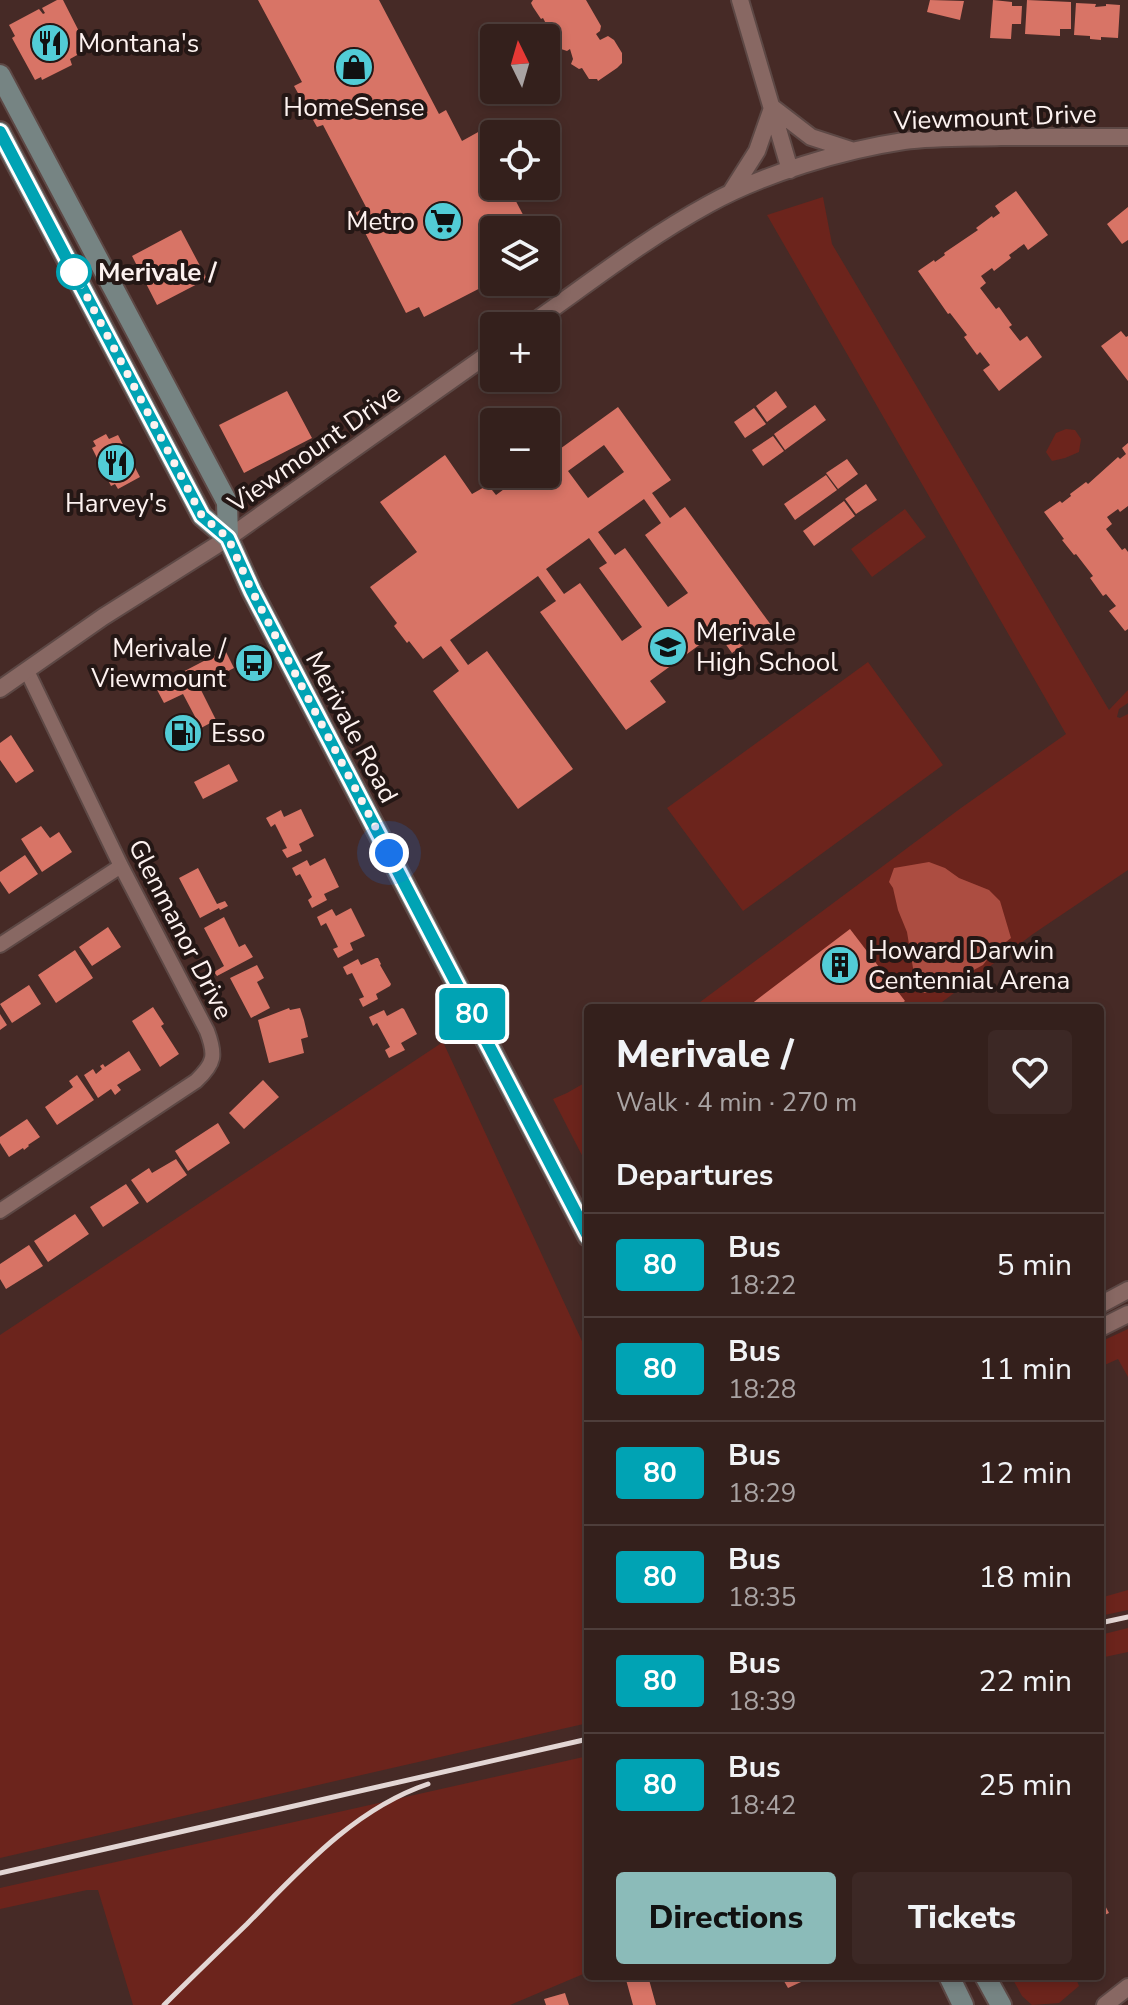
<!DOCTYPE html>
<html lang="en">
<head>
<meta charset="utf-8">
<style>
	:root { --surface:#34201c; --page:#3c2825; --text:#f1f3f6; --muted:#a9a3a3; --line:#4e3e3b; --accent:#8bbbb9 }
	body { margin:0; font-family:"Nunito Sans",sans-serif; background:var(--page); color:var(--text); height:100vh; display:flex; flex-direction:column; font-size:30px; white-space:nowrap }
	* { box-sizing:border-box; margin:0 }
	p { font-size:26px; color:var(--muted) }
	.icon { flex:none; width:44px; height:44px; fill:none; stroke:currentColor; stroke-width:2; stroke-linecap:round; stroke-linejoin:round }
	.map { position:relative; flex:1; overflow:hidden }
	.panel { position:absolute; left:584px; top:1004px; width:520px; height:976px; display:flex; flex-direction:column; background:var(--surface); border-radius:8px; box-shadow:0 4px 12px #0003,0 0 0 2px var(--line) }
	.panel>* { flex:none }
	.badge { padding:0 16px; border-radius:6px; font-size:28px; line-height:52px }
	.needle { width:52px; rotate:355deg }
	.tools { position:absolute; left:480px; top:24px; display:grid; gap:16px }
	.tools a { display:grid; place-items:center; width:80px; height:80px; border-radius:8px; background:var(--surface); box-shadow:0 4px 12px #0003,0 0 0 2px var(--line); font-size:40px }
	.you { position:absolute; width:40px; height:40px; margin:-20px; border:6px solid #fff; border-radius:50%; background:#1a73e8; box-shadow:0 0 0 12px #1a73e833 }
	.map>.badge { position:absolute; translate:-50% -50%; box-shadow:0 0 0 4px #fff }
	h2 { padding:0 32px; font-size:30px; line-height:72px }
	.round { display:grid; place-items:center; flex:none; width:84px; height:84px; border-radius:8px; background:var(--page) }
	.head { display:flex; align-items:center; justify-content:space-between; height:136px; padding:0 32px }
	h1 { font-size:38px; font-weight:800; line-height:60px }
	.button { display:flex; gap:16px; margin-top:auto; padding:16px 32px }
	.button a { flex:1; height:92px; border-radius:8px; background:var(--accent); color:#111; font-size:32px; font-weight:800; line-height:92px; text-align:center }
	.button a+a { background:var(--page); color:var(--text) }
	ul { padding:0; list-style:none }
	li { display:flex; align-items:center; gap:24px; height:104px; padding:0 32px; border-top:2px solid var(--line) }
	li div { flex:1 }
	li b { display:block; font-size:30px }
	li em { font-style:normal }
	li .badge { min-width:88px; font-weight:700; text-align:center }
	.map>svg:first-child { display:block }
	.green { fill:#6c241c }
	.forest { fill:#ac4d41 }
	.building { fill:#d87466; fill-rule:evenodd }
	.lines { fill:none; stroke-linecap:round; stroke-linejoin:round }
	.minor-casing { stroke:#5d4845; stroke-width:18 }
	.tertiary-casing { stroke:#5d4845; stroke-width:20 }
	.secondary-casing { stroke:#5d4845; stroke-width:24 }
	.minor { stroke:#886863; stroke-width:14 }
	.tertiary { stroke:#886863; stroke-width:16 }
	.secondary { stroke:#768483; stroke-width:20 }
	.rail { stroke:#e3d6d4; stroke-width:5 }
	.line-casing { stroke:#fff; stroke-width:18 }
	.line { stroke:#00a3b4; stroke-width:12 }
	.walk { stroke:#fdf2f0; stroke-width:8; stroke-dasharray:0 14.4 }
	.stop-dot { fill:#fff; stroke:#00a3b4; stroke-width:4 }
	.labels { text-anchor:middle; stroke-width:8; stroke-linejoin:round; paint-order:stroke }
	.poi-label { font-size:26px; fill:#fdf2f0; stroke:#241715; text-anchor:start }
	.street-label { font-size:26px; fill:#fdf2f0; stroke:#241715 }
	.stop-label { font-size:26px; font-weight:bold; fill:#fdf2f0; stroke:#241715; text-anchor:start }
</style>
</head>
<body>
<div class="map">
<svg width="1128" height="2005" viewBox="0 0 1128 2005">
	<rect width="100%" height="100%" fill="#462a26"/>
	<path class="green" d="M823,197L832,244L1109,710L1128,690V703L1119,709L1117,717L1120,718L1128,714V870L1033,934L934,1008H692L961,808L1066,734L767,215Z
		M1066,429L1075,430L1081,439L1079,452L1065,458L1052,461L1046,452L1056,433Z
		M905,509L926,537L872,577L851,549Z
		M868,662L943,765L743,911L667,808Z
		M443,1042L588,1354V1723L0,1858V1335Z
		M588,1081V1167L553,1099L567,1093Z
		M1128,1329V1377L1118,1359L1100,1367V1342Z
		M1128,1590V1610L1100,1616V1598Z
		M1128,1628V1652L1100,1658V1635Z
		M588,1756V1972L510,2005H133L98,1890H87L0,1909V1888Z
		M1011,1976H1075L1079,1986L1059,2003L1032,2005L1022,1996Z"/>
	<path class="forest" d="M929,862L945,868L959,878L989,890L1000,901L1011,938L993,952L983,965L940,988L925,993L917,992L907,932L898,910L893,888L889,882L894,868Z"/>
	<path class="building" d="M57,0H63L88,49L70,59L72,65L42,80L41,77L35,80L12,38L15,36L9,25L39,9L43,14L45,13L42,8Z
		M258,0H379L439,114L446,110L462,141L480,131L494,159V186H508L531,230H494V281L424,317L419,307L406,313L355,213L366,207L323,125L317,127L294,86L302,82Z
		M533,0H586L601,26L600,31L596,34L600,40L608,36L614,40L622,53V63L617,68L598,81L597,79H589L582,68L579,69L571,64L573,59L570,49L567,51L561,49L554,34L552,35L543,18L541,19L533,7L531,3Z
		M930,0L964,1L960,20L927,12Z
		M993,0L1012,2V6H1022L1021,24H1012L1011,39L990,38Z
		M1027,0L1071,2V29H1060V36L1025,34Z
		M1076,3L1096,4L1095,7L1106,6V4L1120,5L1118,38L1101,37V40L1090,39V36L1074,35Z
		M1016,191L1048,235L1028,250L1024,244L1009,255L1011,258L994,271L992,268L981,276L986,283L980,288L996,309L999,307L1012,325L1009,327L1020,341L1027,336L1042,357L999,391L983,370L990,365L980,352L977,355L964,337L967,335L950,313L948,314L918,271L934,260L935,262L945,255L944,253L978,230L976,228L992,216L993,218L1000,213L995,206Z
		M1128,207V240L1122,244L1107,224Z
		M181,230L207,279L157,305L132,256Z
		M1121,331L1126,337L1128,336V381L1101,346Z
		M287,391L312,438L244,473L219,425Z
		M776,391L787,407L767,422L756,406Z
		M815,405L826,420L785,450L774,434Z
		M618,407L671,480L652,493L670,518L685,507L771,625L732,653L717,632L650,681L666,702L626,730L540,612L556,601L538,576L450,640L468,665L487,651L573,769L518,809L433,691L459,671L441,646L423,659L409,641L407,643L394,626L397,623L370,587L417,552L380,502L445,455L472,494L488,485L496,495L525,474H546V459ZM604,445L624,472L588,498L568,471ZM644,499L661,523L645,535L688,593L668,607L625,548L615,555L598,532ZM589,538L607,563L599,568L642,627L622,641L580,583L564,594L546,569Z
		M754,408L766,424L745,438L734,422Z
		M106,434L109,439L118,435L140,477L118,489L115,484L111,486L92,448L96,446L93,441Z
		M773,436L784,451L763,466L752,450Z
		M1128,443V506L1120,512L1118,509L1107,517L1112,524L1106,529L1122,550L1125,548L1128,552V629L1125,631L1109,611L1116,606L1106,594L1103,596L1090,578L1093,576L1076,554L1074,555L1062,540L1064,539L1044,512L1060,501L1062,503L1071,496L1070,494L1086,482L1088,484L1118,457L1120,459L1126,454L1122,448Z
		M847,459L858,474L838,489L826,473Z
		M826,475L837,490L795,520L784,504Z
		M866,484L877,500L856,514L845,499Z
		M844,501L855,516L814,546L803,531Z
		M225,650L234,668L199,686L216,720L201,728L183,694L164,703L155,686L166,681L165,679L172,676L173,677Z
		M11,735L34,771L16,783L0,760V743Z
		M229,764L238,781L203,799L194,782Z
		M301,809L314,836L299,844L302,851L287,858L282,850L287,848L275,824L271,827L266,818L281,810L284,817Z
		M41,826L50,838L59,832L72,852L42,872L21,839Z
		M25,855L38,874L9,894L0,881V872Z
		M325,858L339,887L324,894L327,900L312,908L308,900L312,897L300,874L296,876L292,868L307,860L310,866Z
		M198,868L217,904L225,901L228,906L220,910L219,908L200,918L179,878Z
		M351,908L365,936L350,943L353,950L338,958L333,949L338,947L326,923L321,926L317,917L332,909L336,916Z
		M224,917L239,947L245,944L253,957L217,976L214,972L224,966L204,928Z
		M108,927L121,947L92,966L79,947Z
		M850,929L905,1001L895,1008H746Z
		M75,950L93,978L56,1003L38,975Z
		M376,958H378L381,964L380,965L391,984L390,986L376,994L378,999L363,1007L359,999L364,997L352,973L347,975L343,967L358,959L361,965Z
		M257,965L264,978L257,982L270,1008L251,1018L230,978Z
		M29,985L41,1004L12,1023L0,1004Z
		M153,1007L164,1024L161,1026L179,1054L160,1067L132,1021Z
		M289,1008L290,1010L300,1008L304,1020L308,1037L301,1039L304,1053L269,1063L258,1020Z
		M402,1008L404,1009L417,1034L401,1043L405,1050L389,1058L385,1050L390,1047L377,1023L373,1026L369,1017L384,1010L387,1016Z
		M0,1014L7,1025L0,1030Z
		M129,1051L141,1070L117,1085L121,1090L115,1095L111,1089L98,1098L84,1075L93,1069L96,1074L102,1069L100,1066L103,1064L105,1067Z
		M77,1075L94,1100L57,1125L45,1107L73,1087L69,1081Z
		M263,1080L279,1097L244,1129L229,1113Z
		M27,1119L40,1137L28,1145L29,1146L24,1150L23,1148L9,1157L0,1143V1137Z
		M218,1123L230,1143L188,1171L175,1151Z
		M176,1159L187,1175L147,1203L131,1180L149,1168L152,1173Z
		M126,1184L139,1203L103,1227L90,1207Z
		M75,1214L89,1234L48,1262L34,1241Z
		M29,1245L43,1266L6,1289L0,1279V1264Z
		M1100,1896L1109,1913L1100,1917Z
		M625,1976H648L656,2005H633Z
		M781,1976H814L788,1988Z
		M565,1993L569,2005H546L544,1999Z"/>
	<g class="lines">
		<g class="minor-casing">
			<path id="minor" d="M0,945L121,866
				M0,1211L196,1081C215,1063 216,1055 207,1031L121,866L27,671"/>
		</g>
		<g class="tertiary-casing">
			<path id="tertiary" d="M740,0L790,170
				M772,107L811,137L851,150
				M731,192L757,151L772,108
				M528,326C588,284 645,239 709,204C763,174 843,150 904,141C936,137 968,138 1001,137C1043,137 1086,137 1128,137
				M0,689L103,617L228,538L494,350
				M1100,1305L1128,1290
				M1100,1328L1128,1314
				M1105,2005L1128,1987"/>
		</g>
		<g class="secondary-casing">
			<path id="secondary" d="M0,75L227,502L228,538L252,591L588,1236
				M0,132L202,516L228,538
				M949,1976L963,2005
				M985,1976L1001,2005"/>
		</g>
		<use href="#minor" class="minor"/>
		<use href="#tertiary" class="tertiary"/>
		<use href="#secondary" class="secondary"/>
		<path class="rail" d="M1100,1623L1128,1617
			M0,1873L588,1739
			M164,2005C191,1978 219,1951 247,1924C300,1870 354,1809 428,1784"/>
	</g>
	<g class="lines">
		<g class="line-casing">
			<path id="line" d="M0,132L202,516L228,538L252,591L588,1236"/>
		</g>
		<use href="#line" class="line"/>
		<path class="walk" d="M74,272L202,516L228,538L252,591L389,853"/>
	</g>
	<defs>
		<g id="restaurant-disc" transform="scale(2)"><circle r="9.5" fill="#52ccd6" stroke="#241715"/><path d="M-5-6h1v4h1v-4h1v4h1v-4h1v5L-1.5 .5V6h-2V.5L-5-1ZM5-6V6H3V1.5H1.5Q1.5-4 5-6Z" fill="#111"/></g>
		<g id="shop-disc" transform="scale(2)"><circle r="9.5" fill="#52ccd6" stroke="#241715"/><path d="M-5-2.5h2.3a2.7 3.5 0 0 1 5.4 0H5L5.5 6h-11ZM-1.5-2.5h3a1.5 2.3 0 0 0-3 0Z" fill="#111"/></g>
		<g id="supermarket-disc" transform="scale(2)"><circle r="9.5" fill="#52ccd6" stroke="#241715"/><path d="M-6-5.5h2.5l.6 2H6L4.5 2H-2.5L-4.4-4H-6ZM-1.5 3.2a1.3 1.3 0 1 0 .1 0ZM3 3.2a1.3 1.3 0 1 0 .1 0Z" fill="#111"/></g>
		<g id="school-disc" transform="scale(2)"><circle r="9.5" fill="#52ccd6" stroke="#241715"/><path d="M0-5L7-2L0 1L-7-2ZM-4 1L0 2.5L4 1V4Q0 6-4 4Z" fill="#111"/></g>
		<g id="bus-disc" transform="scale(2)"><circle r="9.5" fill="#52ccd6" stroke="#241715"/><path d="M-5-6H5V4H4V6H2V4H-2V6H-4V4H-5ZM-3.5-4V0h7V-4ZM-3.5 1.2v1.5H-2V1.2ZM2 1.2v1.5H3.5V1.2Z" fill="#111"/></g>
		<g id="fuel-disc" transform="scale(2)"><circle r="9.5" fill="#52ccd6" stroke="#241715"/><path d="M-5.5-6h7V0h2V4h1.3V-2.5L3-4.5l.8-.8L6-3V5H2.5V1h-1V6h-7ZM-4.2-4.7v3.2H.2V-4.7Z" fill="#111"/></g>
		<g id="building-disc" transform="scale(2)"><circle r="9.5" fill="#52ccd6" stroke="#241715"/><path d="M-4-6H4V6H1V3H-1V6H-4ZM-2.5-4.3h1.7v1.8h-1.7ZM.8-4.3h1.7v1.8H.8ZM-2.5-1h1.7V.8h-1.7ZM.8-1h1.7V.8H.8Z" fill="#111"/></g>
	</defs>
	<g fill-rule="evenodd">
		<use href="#restaurant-disc" x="50" y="43"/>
		<use href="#shop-disc" x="354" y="67"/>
		<use href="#supermarket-disc" x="443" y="221"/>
		<use href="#restaurant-disc" x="116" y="463"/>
		<use href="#school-disc" x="668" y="647"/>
		<use href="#bus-disc" x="254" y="663"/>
		<use href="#fuel-disc" x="183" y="733"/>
		<use href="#building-disc" x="840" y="965"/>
	</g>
	<circle class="stop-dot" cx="74" cy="272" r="16"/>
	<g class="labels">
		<g class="poi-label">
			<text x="78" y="52">Montana's</text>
			<text x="354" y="116" text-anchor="middle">HomeSense</text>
			<text x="415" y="230" text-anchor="end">Metro</text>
			<text x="116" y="512" text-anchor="middle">Harvey's</text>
			<text x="696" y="641">Merivale<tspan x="696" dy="30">High School</tspan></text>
			<text x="226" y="657" text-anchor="end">Merivale /<tspan x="226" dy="30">Viewmount</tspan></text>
			<text x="211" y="742">Esso</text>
			<text x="868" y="959">Howard Darwin<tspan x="868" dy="30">Centennial Arena</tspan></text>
		</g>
		<g class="street-label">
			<text transform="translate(995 117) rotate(-2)" y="9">Viewmount Drive</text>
			<text transform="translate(314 448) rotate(-35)" y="9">Viewmount Drive</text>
			<text transform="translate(352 727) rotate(62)" y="9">Merivale Road</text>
			<text transform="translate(181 929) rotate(63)" y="9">Glenmanor Drive</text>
		</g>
		<g class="stop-label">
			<text x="98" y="281">Merivale /</text>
		</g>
	</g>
</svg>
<div class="tools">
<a><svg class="needle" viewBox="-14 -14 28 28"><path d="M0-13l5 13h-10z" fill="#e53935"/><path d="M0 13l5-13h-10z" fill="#a9a3a3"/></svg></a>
<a><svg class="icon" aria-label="locate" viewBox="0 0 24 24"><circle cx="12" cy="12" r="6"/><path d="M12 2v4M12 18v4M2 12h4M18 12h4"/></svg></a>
<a><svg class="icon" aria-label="layers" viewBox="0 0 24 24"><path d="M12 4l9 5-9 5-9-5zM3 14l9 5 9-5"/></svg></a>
<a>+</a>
<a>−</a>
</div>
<div class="you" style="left:389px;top:853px"></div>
<b class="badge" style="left:472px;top:1014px;background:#00a3b4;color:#fff">80</b>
<section class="panel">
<div class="head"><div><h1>Merivale /</h1><p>Walk · 4 min · 270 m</p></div><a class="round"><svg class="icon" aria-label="heart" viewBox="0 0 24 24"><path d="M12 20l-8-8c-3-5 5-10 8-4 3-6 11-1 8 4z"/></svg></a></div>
<h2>Departures</h2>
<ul>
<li><span class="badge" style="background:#00a3b4;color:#fff">80</span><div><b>Bus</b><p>18:22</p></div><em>5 min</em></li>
<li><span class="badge" style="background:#00a3b4;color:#fff">80</span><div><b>Bus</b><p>18:28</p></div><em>11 min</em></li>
<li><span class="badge" style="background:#00a3b4;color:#fff">80</span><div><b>Bus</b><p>18:29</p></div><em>12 min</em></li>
<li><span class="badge" style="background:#00a3b4;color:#fff">80</span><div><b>Bus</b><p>18:35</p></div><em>18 min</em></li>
<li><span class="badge" style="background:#00a3b4;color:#fff">80</span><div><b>Bus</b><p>18:39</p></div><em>22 min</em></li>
<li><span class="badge" style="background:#00a3b4;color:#fff">80</span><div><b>Bus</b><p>18:42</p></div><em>25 min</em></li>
</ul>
<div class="button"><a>Directions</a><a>Tickets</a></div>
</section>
</div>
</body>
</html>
